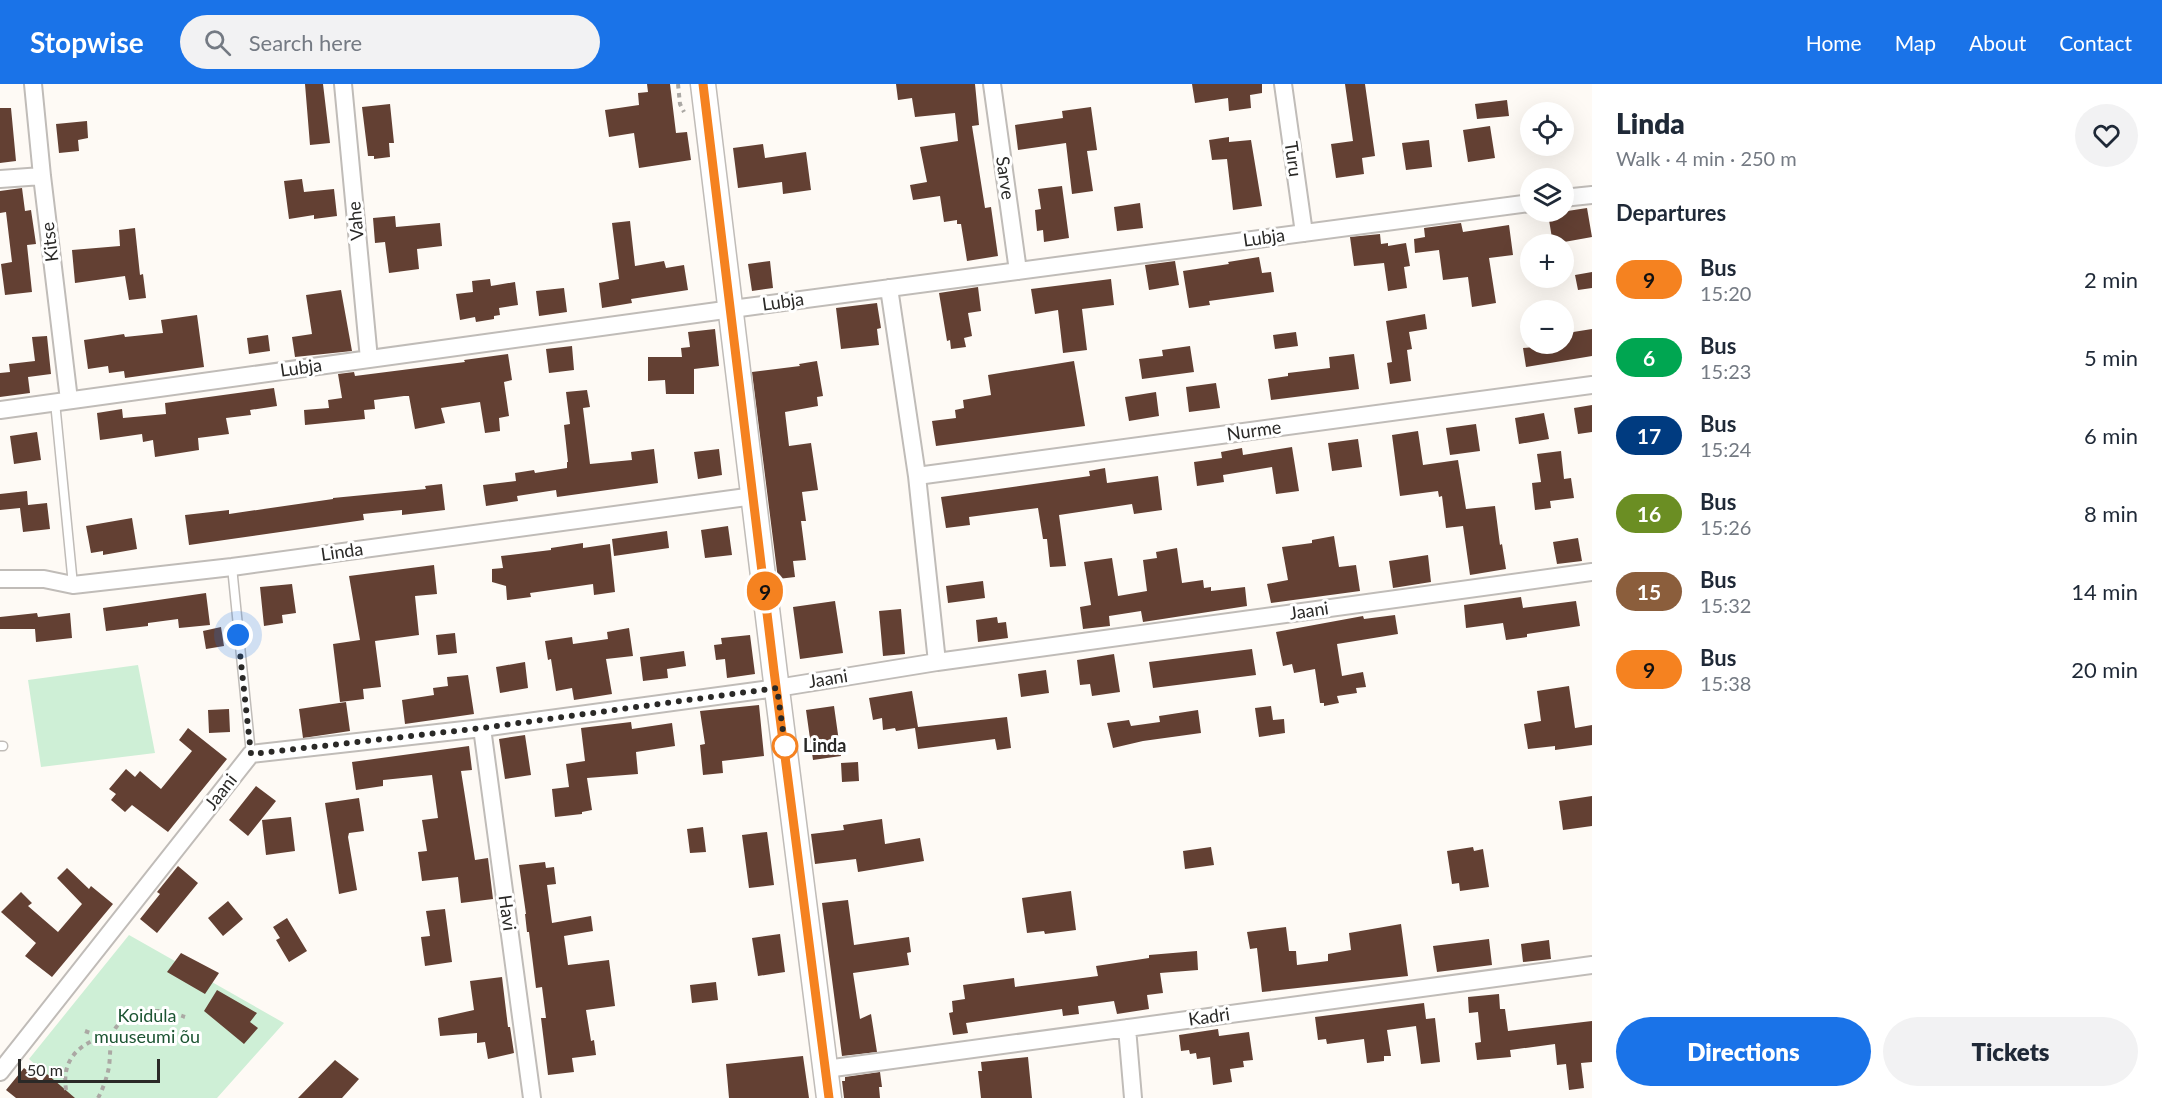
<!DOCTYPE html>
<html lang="en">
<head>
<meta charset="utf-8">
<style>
	:root { --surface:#fff; --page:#f2f2f3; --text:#1f2937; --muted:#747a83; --accent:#1a73e8 }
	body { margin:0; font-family:Lato,sans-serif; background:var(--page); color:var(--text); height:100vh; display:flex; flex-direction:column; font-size:22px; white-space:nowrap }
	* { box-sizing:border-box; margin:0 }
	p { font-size:20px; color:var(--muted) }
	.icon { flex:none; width:33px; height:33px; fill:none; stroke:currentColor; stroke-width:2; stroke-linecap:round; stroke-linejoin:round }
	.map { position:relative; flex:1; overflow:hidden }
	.sheet { display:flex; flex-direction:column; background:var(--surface); width:570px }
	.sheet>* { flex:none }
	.badge { padding:0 12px; border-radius:20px; font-size:21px; line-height:39px }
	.tools { position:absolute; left:1520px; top:18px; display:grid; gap:12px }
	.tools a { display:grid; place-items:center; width:54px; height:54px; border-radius:50%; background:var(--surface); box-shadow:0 6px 24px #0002; font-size:30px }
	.scale { position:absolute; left:18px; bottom:15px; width:142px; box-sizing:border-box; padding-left:6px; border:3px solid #2a2927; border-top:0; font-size:16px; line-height:21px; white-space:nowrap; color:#2a2927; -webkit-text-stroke:4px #fff; paint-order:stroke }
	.you { position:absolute; width:30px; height:30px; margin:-15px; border:4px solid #fff; border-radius:50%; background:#1a73e8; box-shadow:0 0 0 9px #1a73e833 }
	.map>.badge { position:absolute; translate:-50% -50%; box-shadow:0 0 0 3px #fff }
	h2 { padding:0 24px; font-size:22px; line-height:54px }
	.round { display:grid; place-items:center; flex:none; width:63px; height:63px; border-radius:32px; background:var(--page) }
	.head { display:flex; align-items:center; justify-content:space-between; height:102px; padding:0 24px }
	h1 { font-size:28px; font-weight:800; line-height:45px }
	.button { display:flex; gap:12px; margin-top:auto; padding:12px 24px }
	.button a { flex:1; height:69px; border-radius:36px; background:var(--accent); color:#fff; font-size:24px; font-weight:800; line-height:69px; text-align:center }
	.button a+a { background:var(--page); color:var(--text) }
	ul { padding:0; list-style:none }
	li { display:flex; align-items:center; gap:18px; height:78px; padding:0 24px }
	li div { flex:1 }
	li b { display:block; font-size:22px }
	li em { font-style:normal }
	li .badge { min-width:66px; font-weight:700; text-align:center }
	header { display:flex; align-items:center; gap:36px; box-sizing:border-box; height:84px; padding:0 30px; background:var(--accent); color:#fff }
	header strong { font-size:28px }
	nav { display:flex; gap:33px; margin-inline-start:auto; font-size:21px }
	.search { width:420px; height:54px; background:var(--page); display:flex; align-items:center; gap:15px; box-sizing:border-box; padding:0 21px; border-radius:33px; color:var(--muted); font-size:22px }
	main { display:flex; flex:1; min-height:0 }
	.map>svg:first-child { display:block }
	.green { fill:#ceefd6 }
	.building { fill:#634033 }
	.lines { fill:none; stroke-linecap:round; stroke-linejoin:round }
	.lane-casing { stroke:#c0bcb8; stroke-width:11 }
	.street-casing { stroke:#c0bcb8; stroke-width:20 }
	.secondary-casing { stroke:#c0bcb8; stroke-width:27 }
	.path { stroke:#aba8a4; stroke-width:4; stroke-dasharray:4.5 4.5; stroke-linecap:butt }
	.lane { stroke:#fff; stroke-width:8 }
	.street { stroke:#fff; stroke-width:16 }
	.secondary { stroke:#fff; stroke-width:24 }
	.line-casing { stroke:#fff; stroke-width:14 }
	.line { stroke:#f58220; stroke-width:9 }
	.walk { stroke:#2a2927; stroke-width:6; stroke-dasharray:0 10.8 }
	.stop-dot { fill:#fff; stroke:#f58220; stroke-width:3 }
	.labels { text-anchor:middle; stroke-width:6; stroke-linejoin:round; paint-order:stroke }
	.street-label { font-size:18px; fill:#2a2927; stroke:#fff }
	.stop-label { font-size:18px; font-weight:bold; fill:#2a2927; stroke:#fff; text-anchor:start }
	.park-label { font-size:18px; fill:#1d5533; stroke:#fff }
</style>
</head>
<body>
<header>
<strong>Stopwise</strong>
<div class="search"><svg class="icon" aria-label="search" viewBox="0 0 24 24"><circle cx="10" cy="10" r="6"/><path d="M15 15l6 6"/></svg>Search here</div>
<nav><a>Home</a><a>Map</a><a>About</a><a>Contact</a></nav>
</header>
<main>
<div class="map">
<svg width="1592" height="1014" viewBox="0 0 1592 1014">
	<rect width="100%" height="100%" fill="#fefaf5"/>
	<path class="green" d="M138,581L155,669L41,683L28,596Z
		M129,851L284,939L217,1014H74L29,975Z"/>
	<path class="building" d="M305,0H323L330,59L310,61Z
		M647,0H670L676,49L687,48L691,76L639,84L634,49L609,53L605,26L639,21L638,9L648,8Z
		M896,0H975L979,41L972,42L985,124L991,123L998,172L967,177L961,140H957V136L944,138L940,112L913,116L910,101L927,98L920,63L958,57L955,29L915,33L912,14L898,16Z
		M1192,0H1262V9L1250,11L1251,24L1229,27L1228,14L1195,19Z
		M1345,0H1365L1375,72L1362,74L1364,90L1336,94L1331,60L1353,57Z
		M1507,16L1509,32L1477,35L1475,20Z
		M390,20L394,59H389L390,73L374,75V72H368L362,23Z
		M1091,23L1097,66L1087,67L1093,107L1072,110L1066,59L1018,66L1015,41L1063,34L1062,27Z
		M0,24H11L16,77L0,79Z
		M87,37L88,54L78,56L79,67L59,69L56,40Z
		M1490,42L1495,74L1468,78L1463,46Z
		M1229,53V58L1251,56L1262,122L1233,126L1227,75L1212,76L1209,56Z
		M1429,56L1432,83L1406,86L1402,59Z
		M763,60L765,74L806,68L811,106L783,110L782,98L738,104L733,64Z
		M302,95L304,108L334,105L337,132L314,135V131L289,135L284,97Z
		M1062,102L1069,154L1044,158L1043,146L1037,147L1035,126L1041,125L1038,105Z
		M22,104L25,127L31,126L36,160L27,161L32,208L5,211L1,180L12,178L6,128L0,129V107Z
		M1140,119L1143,144L1117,147L1114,123Z
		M1587,124L1592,153L1553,160L1548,130Z
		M395,132L396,143L440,139L442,162L417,165L419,185L389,189L385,158L375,159L373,134Z
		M630,137L635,182L664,177L666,184L684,181L688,206L631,215L632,219L602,224L599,199L619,195L612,139Z
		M1461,139L1463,148L1509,141L1513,171L1489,174L1496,219L1472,223L1468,193L1443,196L1439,166L1415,169L1414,155L1425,153L1424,144Z
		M135,144L140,191L143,190L146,214L129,216L125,192L75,199L72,166L120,162L119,146Z
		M1380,150L1381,160L1388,159V162L1406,159L1410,182L1404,183L1407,204L1388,207L1384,179L1354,182L1350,153Z
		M1259,173L1262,189L1271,188L1274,208L1209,217L1210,221L1189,224L1183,187L1229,180L1228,178Z
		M770,177L773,204L752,207L748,180Z
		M1175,177L1179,201L1149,206L1145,181Z
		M1592,188V204L1578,206L1575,191Z
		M490,195L491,202L515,198L518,221L499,224L500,231L494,232V235L476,238L475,233L460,236L456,210L473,208L472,197Z
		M1111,195L1114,221L1082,225L1087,266L1063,269L1058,226L1035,230L1031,205Z
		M978,203L981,227L968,229L972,252L964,254L966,263L951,265L950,256L947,257L939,209Z
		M564,204L567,228L539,232L536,207Z
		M341,206L352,267L295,273L292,253L312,250L306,211Z
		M877,219L881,244L877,245L879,261L841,265L836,224Z
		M1425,230L1427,245L1409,248L1412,265L1407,266L1411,297L1390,300L1387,279L1392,278L1386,237Z
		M197,231L204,283L125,294L124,287L109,289L108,282L88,285L84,256L124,250L125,253L163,249L161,236Z
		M715,245L719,282L694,285V310H666L665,296L648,297V273H682L681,264L690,263L688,248Z
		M1592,245V272L1526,283L1523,264L1563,260L1568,257L1567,249Z
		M1296,248L1298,262L1275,265L1273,251Z
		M268,251L270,267L249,270L247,254Z
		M47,252L51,290L28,293L30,309L0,313V289L10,288L9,280L35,277L32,253Z
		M572,262L574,286L549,289L546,265Z
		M1190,262L1194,288L1142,295L1139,275L1163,272L1162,266Z
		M508,270L512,296L504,298L509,332L499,334L500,347L485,349L480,318L441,324L445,339L415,345L409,312H404L374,316L375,325L364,326L365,335L305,341L304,326L329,324L328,316L342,314L338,290L354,288L355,292L465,278L464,276Z
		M1354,270L1359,305L1271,316L1268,295L1288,292V289L1330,284L1329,273Z
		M817,277L823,312L817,313L818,322L785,328L789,362L811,359L818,406L802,408L806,437H801L806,476L793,477L795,493L778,495L752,288L800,282L799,280Z
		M1074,277L1085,342L936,362L932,337L956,334L955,326L964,324L963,316L991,311L988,291Z
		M1216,299L1220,324L1189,328L1186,303Z
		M274,304L277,322L250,326L251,331L226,334L229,350L198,354L199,366L155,373L153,356L143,358L142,350L100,356L97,329L122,325L123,334L166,330L165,319Z
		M587,306L590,323L583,324L590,380L632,376L631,368L654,365L658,399L557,413L556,406L517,412L518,417L486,422L483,401L516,397L515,389L534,386L535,389L567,384V378H568L564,341L570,340L566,308Z
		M1156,308L1159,332L1129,337L1125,313Z
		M1592,321V348L1578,350L1574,324Z
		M1544,329L1549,355L1519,360L1515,334Z
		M1476,340L1480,367L1450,371L1446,344Z
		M1418,347L1423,381L1458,376L1466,425L1495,422L1500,461L1502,460L1506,485L1470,491L1463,442L1446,444L1442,412L1439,413L1438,407L1400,412L1392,351Z
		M37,348L41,376L14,380L10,352Z
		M1358,355L1362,383L1332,387L1328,359Z
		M1292,363L1299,407L1276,410L1272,383L1223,391L1224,398L1197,402L1194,378L1222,374L1221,368L1242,364L1243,371Z
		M719,365L722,391L698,395L694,368Z
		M1561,367L1564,395L1571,394L1574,414L1550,417L1551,424L1535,426L1532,399L1541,398L1537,370Z
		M1105,384L1107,399L1158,392L1162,426L1134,430L1132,420L1059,431L1066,482L1050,483L1047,455H1043L1038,424L969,433L970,441L946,444L941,413L1090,392L1089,387Z
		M442,400L445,426L402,431V426L363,430L364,436L189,461L185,431L229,426V430L333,415V414L426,405L425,402Z
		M27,407L28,421L47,419L50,445L23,448L20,424L0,426V410Z
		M132,434L137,465L103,471V467L91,469L86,442Z
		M728,442L732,471L705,474L701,446Z
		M667,447L669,464L614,472L612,455Z
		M1334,452L1339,483L1356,481L1360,507L1271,519L1267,500L1288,496L1282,463L1312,459V456Z
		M1578,454L1582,477L1557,480L1553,458Z
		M583,459V464L610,460L615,508L594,511L593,500L530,509L531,513L507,516L506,502L492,498V485L503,484L501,472L551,466V464Z
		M1177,464L1182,499L1203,496L1204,504L1211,503V507L1245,503L1247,522L1143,538L1141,527L1109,532L1110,542L1083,545L1080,523L1091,521L1084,478L1112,474L1118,512L1147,507L1143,476L1157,474L1156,468Z
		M1428,471L1431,498L1393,504L1389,477Z
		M434,481L437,510L415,512L419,551L375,557L381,603L363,605L364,615L340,618L333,560L360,556L349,492Z
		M983,497L985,514L948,519L946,502Z
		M292,500L296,529L282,531L283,539L264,542L260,503Z
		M206,509L210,541L179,544L178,535L148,539V542L106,547L103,524Z
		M1521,513L1523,524L1576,517L1580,542L1527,550V553L1506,556L1503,539L1466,544L1464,521Z
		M835,517L843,569L800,575L793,523Z
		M901,525L905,570L883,572L879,527Z
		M37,529L38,533L70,529L72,554L36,558L35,545H0V533Z
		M1395,531L1398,550L1337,560L1342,592L1363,588L1366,603L1356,604L1357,609L1337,612L1339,619L1324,622V619H1320L1315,585L1294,589L1292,580L1283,582L1276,548L1363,532L1364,535Z
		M997,533L998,539L1006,538L1008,554L978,558L976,536Z
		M221,543L224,562L206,565L203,547Z
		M629,544L633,572L606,575L612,610L574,616L572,604L556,607L551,575L548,576L545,557L572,553L573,560L608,555L607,548Z
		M455,549L457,569L438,571L436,551Z
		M750,551L755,590L727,594L725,575L716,576L714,561L722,560L721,554Z
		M1252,565L1256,591L1153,604L1149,578Z
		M684,567L686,582L667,585L668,594L643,597L640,573Z
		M1114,570L1120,608L1092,612L1090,600L1080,601L1077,576Z
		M525,578L528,604L500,609L496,583Z
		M1046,586L1049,609L1021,613L1018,590Z
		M468,591L474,630L405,640L402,616L434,611L433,604L448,602L447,593Z
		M1569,602L1575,644L1592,641V661L1555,666V662L1528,665L1524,640L1541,637L1537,607Z
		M912,607L918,643L1007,633L1011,664L997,666L995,655L918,665L915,644L896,647L895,644L883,646L882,634L873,636L869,614Z
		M346,618L350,647L303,654L299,625Z
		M759,621L764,672L722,677L723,689L703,691L700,661L705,660L700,627Z
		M834,622L841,672L813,676L806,626Z
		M1271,622L1273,636L1284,635L1285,649L1259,653L1255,624Z
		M229,625L230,648L209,649L208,626Z
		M1198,626L1201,649L1143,657L1113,664L1107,639L1129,636L1131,642L1160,638L1159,632Z
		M631,638L632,645L672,639L675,662L636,668L638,690L587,694L592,726L582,728V730L555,733L552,705L569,703L566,680L585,677L581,644Z
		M188,644L227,675L168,748L132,721L125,728L111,716L116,710L109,705L126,685L135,693L140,687L161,705L192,667L179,656Z
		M525,651L531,691L505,695L499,655Z
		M469,662L472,686L461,687L475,776L488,774L493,815L461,819L458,793L422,797L418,768L427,767L422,736L438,734L432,691L383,696V702L356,706L352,678Z
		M858,678L859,697L842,698L841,679Z
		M256,702L276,717L248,752L229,736Z
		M1592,712V742L1563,746L1559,717Z
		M359,714L364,747L349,749L348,753L357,806L339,810L325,719Z
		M291,733L295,767L266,771L262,736Z
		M882,735L885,760L920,754L924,777L858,788L856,775L815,780L811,750L844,746L843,741Z
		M703,743L706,768L690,769L687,745Z
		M767,748L774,801L749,804L742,751Z
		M1211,763L1214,781L1185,785L1183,767Z
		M1473,763L1474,767L1483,765L1489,803L1460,807L1459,799L1452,800L1447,767Z
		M545,778L546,784L554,783L556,800L547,801L552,839L591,832L593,847L564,852L568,881L609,876L615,922L586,926L591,957L594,956L596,971L572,974L574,988L548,991L541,934H546L542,903L536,904L529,848H527L525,830H526L519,781Z
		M178,782L198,799L157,849L140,835L160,810L157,808Z
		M67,784L89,805L91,802L113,820L52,893L25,872L36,859L1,828L21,808L32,819L28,822L58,848L82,820L57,794Z
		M1071,807L1076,846L1045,850L1044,847L1027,849L1022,814Z
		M848,816L854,861L909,853L911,868L907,869L909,881L853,889L860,935L871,930L877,968L842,972L822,819Z
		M228,817L243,835L223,852L208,834Z
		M445,825L452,878L425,882L421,853L430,852L426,827Z
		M287,834L307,867L289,878L276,856L280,854L273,843Z
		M1401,840L1408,892L1262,908L1257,864L1250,865L1247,848L1286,843L1289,867H1296L1297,881L1328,877V870L1351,866L1349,849Z
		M780,850L785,888L758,892L752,854Z
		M1489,855L1492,881L1437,888L1433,862Z
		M1549,856L1551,875L1523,878L1521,860Z
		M1197,867L1198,886L1160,889L1163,909L1147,911L1149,925L1117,930L1114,917L1078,922L1079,930L1063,932L1062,925L966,939L968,949L953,951L949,929L953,928L952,917L965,915L963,901L1014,894L1015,903L1098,892L1096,882L1149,874V871Z
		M181,869L219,889L205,910L167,888Z
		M502,893L508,943H510L514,969L488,975L485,958L477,959V949L440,952L438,934L474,926L470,897Z
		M716,898L718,916L692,919L690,901Z
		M217,906L257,929L250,938L258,944L244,960L204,927Z
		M1499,910L1500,925H1505L1508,947L1592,937V978L1581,979L1584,1004L1569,1006L1566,980L1557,981L1555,960L1510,966L1511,973L1477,976L1475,959L1481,958L1478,928L1469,929L1468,913Z
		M1424,919L1426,935L1435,934L1440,978L1421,980L1416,942L1387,946L1391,972H1384V977L1367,979L1364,955L1327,960L1326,955L1318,956L1315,933Z
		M1218,945L1219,952L1249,948L1253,976L1243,977L1244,983L1230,985L1232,998L1213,1001L1210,973L1197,975L1196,969L1190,970L1189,966L1181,967L1179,951Z
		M803,972L809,1014H729L726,980Z
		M1028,973L1032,1014H981L978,987H982L981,978Z
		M335,976L359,995L342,1014H298Z
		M24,984L41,998L47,990L75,1014H16L6,1006Z
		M880,988L882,1003H879L880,1014H844L842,997H845V993Z"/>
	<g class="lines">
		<g class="lane-casing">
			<path id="lane" d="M55,318L73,501
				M232,483L251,670
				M0,662H3"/>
		</g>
		<g class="street-casing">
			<path id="street" d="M33,0L42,92L69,316
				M343,0L369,275
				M992,0L1018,187
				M1283,0L1304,149
				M0,95L42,92
				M1563,114L1592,111
				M889,204L917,392L937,578
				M0,326L732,225L1530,119
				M917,392L1592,301
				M0,495H44L73,501L232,483L754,412
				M482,644L532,1014
				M1127,944L1133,1014
				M826,985L1592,881
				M0,988L251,670L482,644L777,604L937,578L1592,488"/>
		</g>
		<g class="secondary-casing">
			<path id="secondary" d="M703,0L775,590L829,1014"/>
		</g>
		<path class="path" d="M678,0L680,20L684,28
			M85,947L110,956
			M66,1006C62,978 75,963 101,953
			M98,1014C103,1005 107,993 109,983C112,958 106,941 135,931C153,924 168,927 185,933"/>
		<use href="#lane" class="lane"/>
		<use href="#street" class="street"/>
		<use href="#secondary" class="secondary"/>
	</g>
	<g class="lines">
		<g class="line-casing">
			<path id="line" d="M703,0L774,587L829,1014"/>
		</g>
		<use href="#line" class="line"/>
		<path class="walk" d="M238,551L251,670L482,644L777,604L785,662"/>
	</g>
	<circle class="stop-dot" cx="785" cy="662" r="12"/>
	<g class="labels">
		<g class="street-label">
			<text transform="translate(1293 75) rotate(82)" y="6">Turu</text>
			<text transform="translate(1005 94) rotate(82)" y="6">Sarve</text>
			<text transform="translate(356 137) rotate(-95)" y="6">Vahe</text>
			<text transform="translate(1264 154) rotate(-8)" y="6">Lubja</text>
			<text transform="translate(50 158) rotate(-97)" y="6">Kitse</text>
			<text transform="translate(783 218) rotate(-8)" y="6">Lubja</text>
			<text transform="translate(301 284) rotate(-8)" y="6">Lubja</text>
			<text transform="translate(1254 347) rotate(-8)" y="6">Nurme</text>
			<text transform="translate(342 468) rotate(-8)" y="6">Linda</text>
			<text transform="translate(1309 527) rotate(-8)" y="6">Jaani</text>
			<text transform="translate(828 595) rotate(-9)" y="6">Jaani</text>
			<text transform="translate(221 708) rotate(-52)" y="6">Jaani</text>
			<text transform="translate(507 829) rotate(82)" y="6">Havi</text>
			<text transform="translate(1209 933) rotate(-8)" y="6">Kadri</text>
		</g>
		<g class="stop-label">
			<text x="803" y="668">Linda</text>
		</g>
		<g class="park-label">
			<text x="147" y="938">Koidula<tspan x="147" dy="21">muuseumi õu</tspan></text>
		</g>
	</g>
</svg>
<div class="tools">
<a><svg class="icon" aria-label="locate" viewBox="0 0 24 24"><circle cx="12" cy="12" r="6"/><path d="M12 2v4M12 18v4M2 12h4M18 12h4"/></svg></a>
<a><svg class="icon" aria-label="layers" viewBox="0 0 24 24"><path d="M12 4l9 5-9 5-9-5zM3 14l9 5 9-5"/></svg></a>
<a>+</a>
<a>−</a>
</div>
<div class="scale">50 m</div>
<div class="you" style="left:238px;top:551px"></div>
<b class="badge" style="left:765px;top:507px;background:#f58220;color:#111">9</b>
</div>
<section class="sheet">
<div class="head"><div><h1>Linda</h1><p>Walk · 4 min · 250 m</p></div><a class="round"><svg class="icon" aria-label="heart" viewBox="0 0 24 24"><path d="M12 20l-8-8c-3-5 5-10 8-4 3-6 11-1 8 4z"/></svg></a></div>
<h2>Departures</h2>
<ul>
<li><span class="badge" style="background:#f58220;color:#111">9</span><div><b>Bus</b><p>15:20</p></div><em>2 min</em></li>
<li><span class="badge" style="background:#00a651;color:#fff">6</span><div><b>Bus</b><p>15:23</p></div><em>5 min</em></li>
<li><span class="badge" style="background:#003b80;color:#fff">17</span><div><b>Bus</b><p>15:24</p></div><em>6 min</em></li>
<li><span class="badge" style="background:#6b8e23;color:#fff">16</span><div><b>Bus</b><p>15:26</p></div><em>8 min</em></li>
<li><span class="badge" style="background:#8b5e3c;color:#fff">15</span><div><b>Bus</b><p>15:32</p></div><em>14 min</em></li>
<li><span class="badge" style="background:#f58220;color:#111">9</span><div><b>Bus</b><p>15:38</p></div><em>20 min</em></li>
</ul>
<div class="button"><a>Directions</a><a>Tickets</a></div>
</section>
</main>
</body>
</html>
